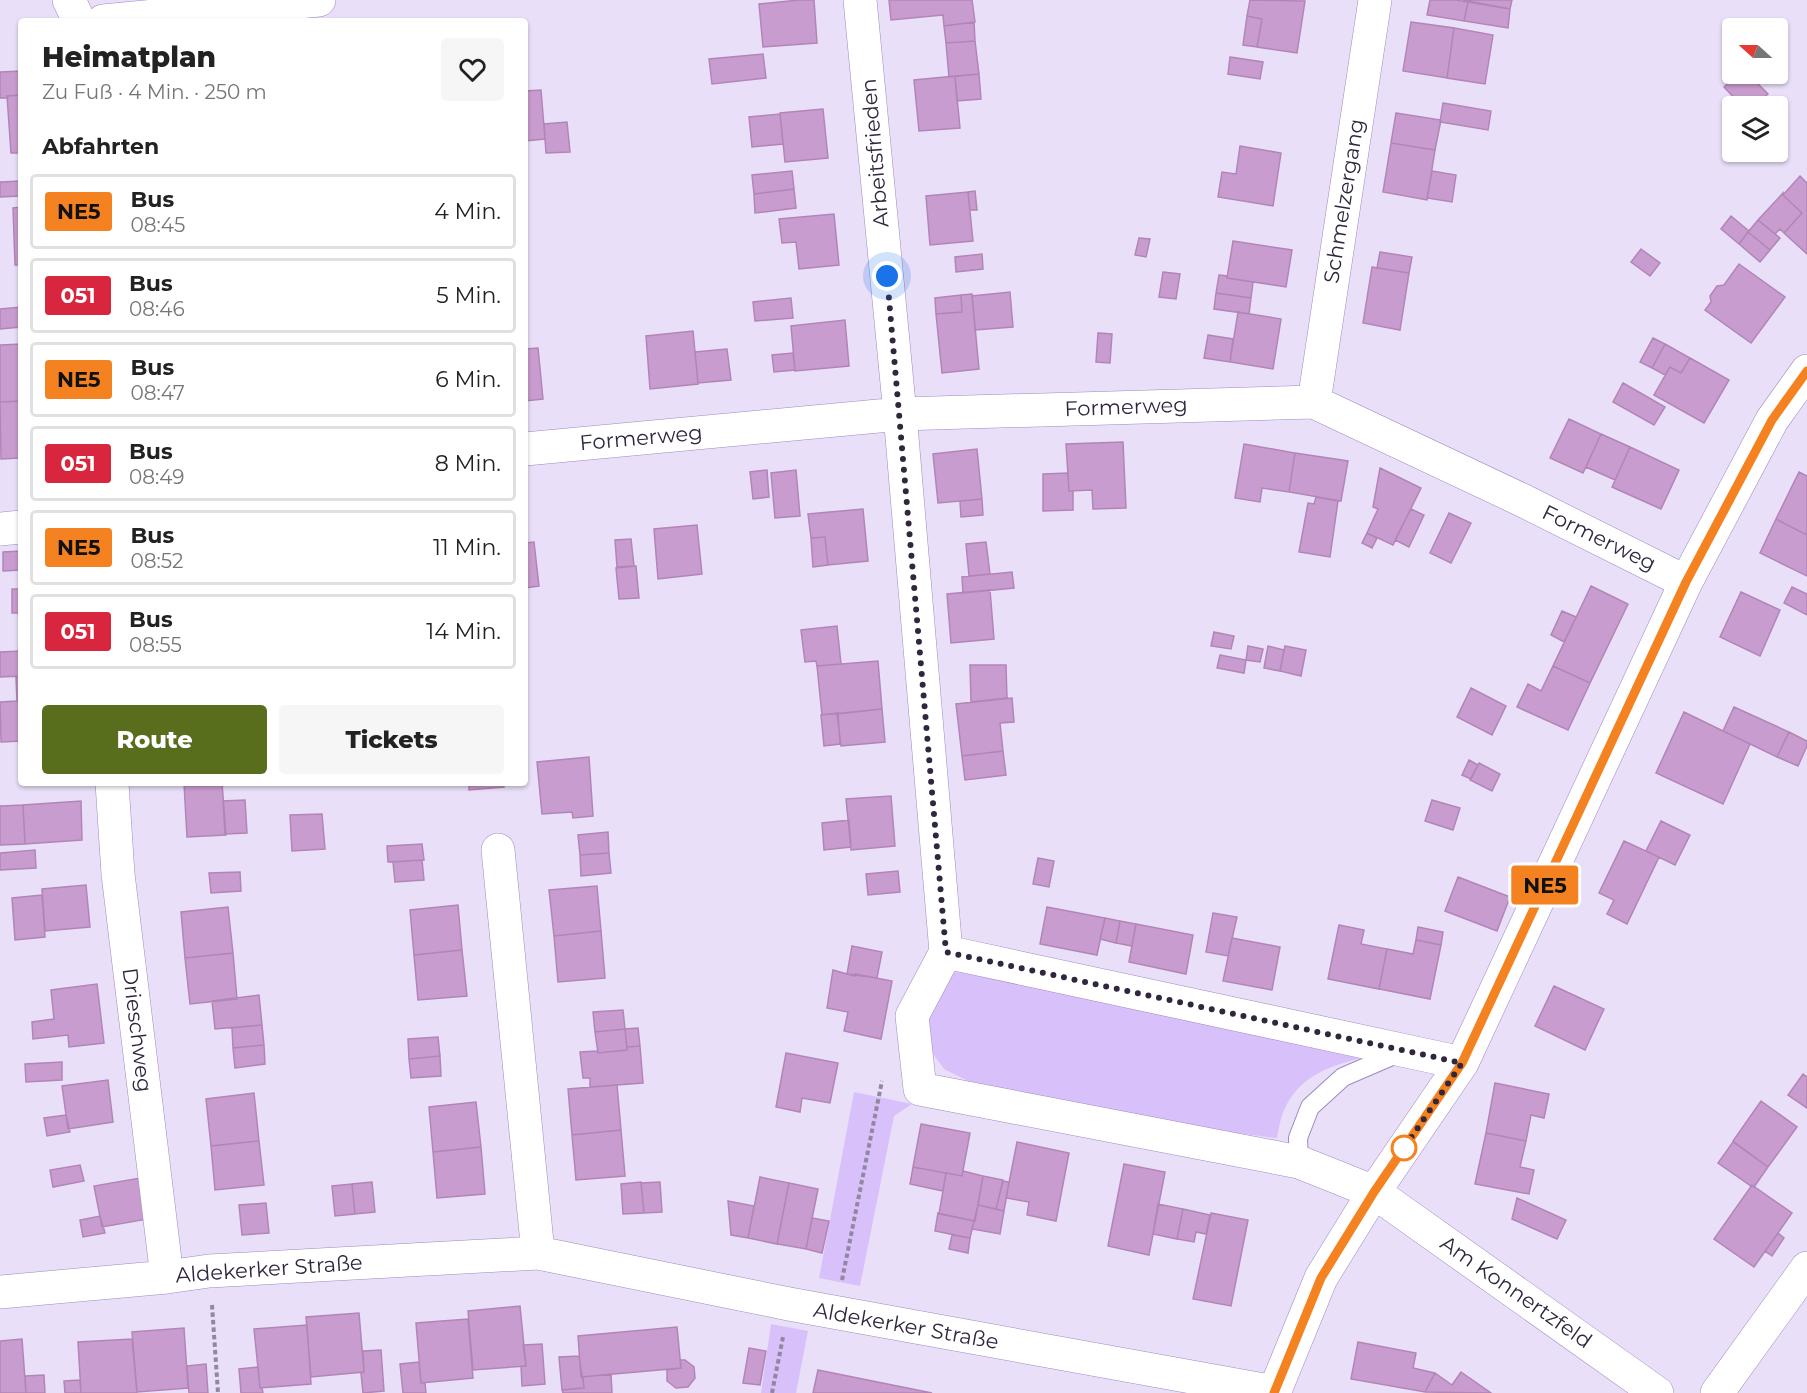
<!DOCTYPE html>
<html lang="de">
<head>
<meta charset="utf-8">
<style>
	:root { --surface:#fff; --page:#f6f6f6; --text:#222; --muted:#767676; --line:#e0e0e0; --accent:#596e1d }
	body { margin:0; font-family:Montserrat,sans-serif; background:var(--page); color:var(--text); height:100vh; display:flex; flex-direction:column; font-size:22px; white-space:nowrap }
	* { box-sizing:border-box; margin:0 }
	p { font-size:20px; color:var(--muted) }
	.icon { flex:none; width:33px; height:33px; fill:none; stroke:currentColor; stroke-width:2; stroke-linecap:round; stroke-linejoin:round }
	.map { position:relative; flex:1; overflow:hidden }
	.sheet { position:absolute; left:18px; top:18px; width:510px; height:768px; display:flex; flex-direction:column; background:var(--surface); border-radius:6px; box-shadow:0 2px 4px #0004 }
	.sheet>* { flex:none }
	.badge { padding:0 12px; border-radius:4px; font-size:21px; line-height:39px }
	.needle { width:39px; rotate:291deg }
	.fabs { position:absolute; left:1722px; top:18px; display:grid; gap:12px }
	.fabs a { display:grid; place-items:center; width:66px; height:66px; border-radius:6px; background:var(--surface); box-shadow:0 2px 4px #0004; font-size:30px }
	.you { position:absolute; width:30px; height:30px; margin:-15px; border:4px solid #fff; border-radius:50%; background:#1a73e8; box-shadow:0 0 0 9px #1a73e833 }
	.map>.badge { position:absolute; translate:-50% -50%; box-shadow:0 0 0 3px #fff }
	h2 { padding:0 24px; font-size:22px; line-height:54px }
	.round { display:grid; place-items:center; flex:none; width:63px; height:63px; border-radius:6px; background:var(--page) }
	.head { display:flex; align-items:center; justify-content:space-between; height:102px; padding:0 24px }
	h1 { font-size:28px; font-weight:800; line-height:45px }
	.primary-button { display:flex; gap:12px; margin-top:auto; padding:12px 24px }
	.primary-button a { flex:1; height:69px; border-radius:6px; background:var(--accent); color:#fff; font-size:24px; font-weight:800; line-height:69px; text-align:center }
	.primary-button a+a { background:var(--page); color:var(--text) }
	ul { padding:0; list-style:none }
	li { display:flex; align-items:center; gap:18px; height:75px; margin:0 12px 9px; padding:0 12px; border:3px solid var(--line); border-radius:6px }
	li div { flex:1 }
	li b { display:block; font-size:22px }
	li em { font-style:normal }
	li .badge { min-width:66px; font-weight:700; text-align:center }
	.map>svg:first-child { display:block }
	.green { fill:#d8c1fa }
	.building { fill:#c99ccf; stroke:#b285b7; stroke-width:1.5 }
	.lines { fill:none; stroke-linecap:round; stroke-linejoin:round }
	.service-casing { stroke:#a088c2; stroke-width:20 }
	.minor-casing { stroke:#a088c2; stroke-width:34 }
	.path { stroke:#9187a0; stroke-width:4; stroke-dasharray:4.5 3; stroke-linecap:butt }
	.service { stroke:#fff; stroke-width:18 }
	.minor { stroke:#fff; stroke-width:33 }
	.line-casing { stroke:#fff; stroke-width:14 }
	.line { stroke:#f58220; stroke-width:9 }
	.walk { stroke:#30263e; stroke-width:6; stroke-dasharray:0 10.8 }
	.stop-dot { fill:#fff; stroke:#f58220; stroke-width:3 }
	.labels { text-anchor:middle; stroke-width:6; stroke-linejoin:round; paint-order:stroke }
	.street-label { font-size:21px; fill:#30263e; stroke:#fff }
</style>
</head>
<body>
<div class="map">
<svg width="1807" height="1393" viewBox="0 0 1807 1393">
	<rect width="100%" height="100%" fill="#e9dff8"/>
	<path class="green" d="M956,972L972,973L1373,1055C1338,1064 1304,1071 1286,1106C1281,1115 1279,1127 1277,1138L1221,1131L968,1081L944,1069L931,1051L928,1020L943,978Z
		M854,1092L912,1104L894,1116L860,1286L819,1278Z
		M771,1324L808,1331L796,1393H761Z"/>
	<path class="building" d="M799,0H814L817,43L763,47L759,4Z
		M889,0H972L975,22L944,26L943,15L891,20Z
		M1250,0L1305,1L1297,53L1257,47L1262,19L1247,16Z
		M1430,0H1456L1468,2L1464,21L1427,15Z
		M1463,0H1512L1510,9Z
		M1468,2L1510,9L1508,28L1464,21Z
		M1247,16L1262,19L1257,47L1243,45Z
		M974,22L975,41L946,43L944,26Z
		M1411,22L1454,28L1447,78L1403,71Z
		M1454,28L1493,35L1485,84L1447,78Z
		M975,41L979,74L949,77L946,43Z
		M763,54L766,78L712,84L709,59Z
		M1230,57L1263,62L1260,79L1228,74Z
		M21,71V95L7,96L8,98H0V72Z
		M979,74L981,99L957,101L955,76Z
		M1738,74H1748L1768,94L1754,106H1742L1724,87Z
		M955,76L960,128L919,131L914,80Z
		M541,90L545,139L525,141V91Z
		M21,95V153H11L7,96Z
		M1443,103L1491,111L1488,130L1440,122Z
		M823,109L828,158L785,162L780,113Z
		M1396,113L1441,120L1435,150L1391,143Z
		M780,114L783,144L752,147L749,117Z
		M567,122L570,152L546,153L544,124Z
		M1391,143L1435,150L1427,200L1383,192Z
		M1240,146L1281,153L1273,206L1218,197L1222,172L1236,174Z
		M792,171L794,189L754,194L752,175Z
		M1432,171L1456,175L1452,202L1427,198Z
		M1800,176L1807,183V254L1784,233L1802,213L1783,195Z
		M21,181V196L0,197V182Z
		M794,189L796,208L755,213L754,194Z
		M975,191L977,210H970L968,192Z
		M968,192L973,241L930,245L926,196Z
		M1783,193V195L1802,213L1784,233L1780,229L1775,234L1758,220Z
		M21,207V265H15L13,208Z
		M834,214L839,265L799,269L796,242L782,243L779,219Z
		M1731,216L1749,231L1739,244L1721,229Z
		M1758,220L1780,238L1770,250L1748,232Z
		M1748,232L1770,250L1760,262L1739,244Z
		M1139,238L1150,239L1146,257L1135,255Z
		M1233,241L1292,250L1286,287L1227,278Z
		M1641,249L1660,263L1650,276L1631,262Z
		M1380,252L1412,257L1409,273L1377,268Z
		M982,254L983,269L956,272L955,257Z
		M1739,264L1785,297L1751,343L1705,310L1711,302L1710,296L1717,286L1724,285Z
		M1372,267L1409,273L1400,330L1363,323Z
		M1163,272L1180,274L1176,299L1159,297Z
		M1219,275L1227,276V278L1253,282L1251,298L1216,293Z
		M1010,292L1013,327L975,330L972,296Z
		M1216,293L1251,298L1249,314L1214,309Z
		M972,294L979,369L942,373L936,314L962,312L961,295Z
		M961,295L962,312L936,314L935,298Z
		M791,298L793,318L755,321L753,302Z
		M21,307V327L0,329V309Z
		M1238,312L1281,319L1273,369L1230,362Z
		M845,320L849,366L795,371L791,326Z
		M693,331L698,384L650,389L646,336Z
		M1098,333L1112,334L1110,363L1096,362Z
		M1208,335L1233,339L1230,362L1204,358Z
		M1653,338L1665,344L1652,368L1640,362Z
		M21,344V401L0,402V345Z
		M1665,344L1690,358L1681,373L1670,367L1665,375L1652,368Z
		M538,348L543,399L525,401V349Z
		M727,349L731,380L698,383L695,352Z
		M793,353L795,370L774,372L772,355Z
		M1690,358L1729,380L1704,423L1654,395L1670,367L1681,373Z
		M1623,383L1665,407L1654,425L1613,402Z
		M21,401V458L1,459L0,402Z
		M1569,419L1601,434L1583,473L1550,458Z
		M1601,434L1630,447L1615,480L1586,467Z
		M1123,442L1126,508L1093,509L1092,490L1069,491L1066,444Z
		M1244,444L1295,453L1289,492L1262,488L1260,502L1235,498Z
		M1630,447L1679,470L1661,509L1612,487Z
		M977,449L982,499L938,503L933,454Z
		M1295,453L1348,461L1341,501L1289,492Z
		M1380,468L1421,488L1393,545L1367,533L1378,509L1373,507Z
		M767,470L769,497L753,499L750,472Z
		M796,470L800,516L775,518L771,473Z
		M1799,472L1807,476V535L1776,519Z
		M1068,473L1069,491H1073V510L1043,511V474Z
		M1316,497L1338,501L1330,557L1299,552L1308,503L1314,504Z
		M982,499L983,515L961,517L960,501Z
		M863,509L868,561L828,565L825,537L811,538L808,514Z
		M1411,509L1424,515L1409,547L1395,540Z
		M1449,513L1471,523L1451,563L1430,553Z
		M1776,519L1807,535V576L1760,553Z
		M697,525L702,574L658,579L654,529Z
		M1367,533L1377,538L1372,548L1362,543Z
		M825,537L828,565L813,567L811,538Z
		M631,539L634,566L617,567L615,540Z
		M534,542L539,586L525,588V543Z
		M986,542L990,574L969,576L966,544Z
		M21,551V570L3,571V552Z
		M636,566L639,598L619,599L616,568Z
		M1012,572L1014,588L963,593L962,577Z
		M1591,586L1628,604L1590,683L1553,666Z
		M1792,587L1807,594V615L1784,603Z
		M12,589H21V613H12Z
		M990,590L994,639L951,643L947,594Z
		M1741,592L1780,610L1760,656L1720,637Z
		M1562,611L1576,617L1564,642L1551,635Z
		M837,626L841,664L817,666L816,661L805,662L801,630Z
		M1214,632L1234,636L1231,649L1211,646Z
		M1248,646L1263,649L1260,662L1246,660Z
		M1268,646L1284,650L1280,671L1264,668Z
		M1285,646L1306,650L1301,676L1280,671Z
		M21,651V676L0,677V652Z
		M1220,655L1246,660L1244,673L1217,668Z
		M878,661L882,709L822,715L817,666Z
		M970,665H1006L1007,698L971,702Z
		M1553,666L1590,683L1568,730L1517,707L1528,684L1541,691Z
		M21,676V741L1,742L0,702L17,701L16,677Z
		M1471,688L1506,706L1492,735L1457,717Z
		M1012,698L1014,722L1000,723L1003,751L962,756L956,704Z
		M1734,707L1789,732L1777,757L1723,731Z
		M882,709L885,742L841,746L837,714Z
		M1684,712L1750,744L1723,804L1656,773Z
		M838,713L840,744L824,746L821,715Z
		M1789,732L1807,741V746L1798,766L1777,757Z
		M1003,751L1006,775L965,780L962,756Z
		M589,757L593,816L573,818L572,812L542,814L537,762Z
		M1469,760L1478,765L1471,779L1462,775Z
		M1479,763L1500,774L1492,791L1470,780Z
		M184,783H222L226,835L187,837Z
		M469,783H504V787L469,790Z
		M891,796L895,846L851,850L846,799Z
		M245,800L247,833L225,834L223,801Z
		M1432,800L1460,808L1453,830L1425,821Z
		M81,801L82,840L25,844L23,805Z
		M23,805L25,844L0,845V806Z
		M322,814L325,849L292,851L290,815Z
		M849,820L851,847L824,850L822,823Z
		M1661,821L1690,835L1675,865L1646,851Z
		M608,832L609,853L580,855L578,835Z
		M1624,841L1659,857L1627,924L1607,914L1614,900L1599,893Z
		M422,844L424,860L388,862L387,846Z
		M35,850L36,868L0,870V853Z
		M609,853L611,873L581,876L580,855Z
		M1038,858L1054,861L1049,887L1033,884Z
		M422,860L424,880L395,882L393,862Z
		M898,871L900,892L868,895L866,874Z
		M240,872L241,891L211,893L209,873Z
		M1458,877L1510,897L1497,931L1445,911Z
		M86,885L90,927L45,931L42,889Z
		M597,886L601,931L554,936L549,890Z
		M42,895L45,937L15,940L12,898Z
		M458,905L462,950L414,955L410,910Z
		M228,907L233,953L185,958L181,912Z
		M1047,907L1105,918L1097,955L1040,944Z
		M1213,913L1237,917L1228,956L1206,952Z
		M1105,918L1120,921L1116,943L1100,939Z
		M1120,921L1136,924L1132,946L1116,943Z
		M1136,924L1193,935L1186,974L1129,962Z
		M1339,925L1364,930L1361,944L1387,949L1379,989L1328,979Z
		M1418,927L1443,932L1441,945L1416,940Z
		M601,931L605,978L558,982L554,936Z
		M1232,938L1280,947L1272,990L1223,981Z
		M1416,940L1441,945L1430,999L1379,989L1387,949L1413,954Z
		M852,946L882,952L877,978L847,974Z
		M462,950L467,996L418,1000L414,955Z
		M233,953L237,999L190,1004L185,958Z
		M833,970L847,974L855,976V974L892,981L881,1039L844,1031L848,1012L827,1008Z
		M97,984L104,1043L69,1047L68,1035L33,1039L32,1022L54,1019L51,990Z
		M1554,986L1604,1009L1585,1050L1535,1026Z
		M259,995L262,1025L215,1029L212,1001Z
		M623,1010L625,1029L595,1032L593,1012Z
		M262,1025L264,1045L233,1048L232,1028Z
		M638,1028L640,1046L627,1047L625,1029Z
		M625,1029L627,1050L598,1053L595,1032Z
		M438,1037L440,1056L409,1059L408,1039Z
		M264,1045L265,1064L235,1068L233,1048Z
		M640,1046L643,1083L590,1087V1078H583L580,1052L597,1051L598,1053L627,1050V1047Z
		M786,1053L838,1063L830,1103L802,1098L800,1112L776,1107Z
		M440,1056L441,1076L411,1078L409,1059Z
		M62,1062V1080L26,1082L25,1064Z
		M1803,1074L1807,1077V1108L1788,1095Z
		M108,1080L113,1122L68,1129L62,1086Z
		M1495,1083L1549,1094L1544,1118L1531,1115L1526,1141L1486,1133Z
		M617,1085L621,1130L572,1135L568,1089Z
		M254,1093L259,1141L211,1146L206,1099Z
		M1761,1101L1797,1127L1768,1167L1733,1141Z
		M476,1102L481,1147L433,1152L429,1107Z
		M66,1115L70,1132L47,1136L44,1118Z
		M921,1124L970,1133L962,1176L913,1167Z
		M621,1130L625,1176L576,1180L572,1135Z
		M1486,1133L1526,1141L1520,1167L1534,1170L1529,1194L1475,1184Z
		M259,1141L264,1185L215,1190L211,1146Z
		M1017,1142L1069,1153L1056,1221L1027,1215L1029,1202L1006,1198Z
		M1733,1142L1768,1167L1754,1187L1752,1185L1751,1186L1718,1163Z
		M481,1147L485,1194L437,1198L433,1152Z
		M1124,1164L1165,1172L1149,1255L1108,1246Z
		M80,1165L84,1181L53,1187L50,1170Z
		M913,1167L946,1173L943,1191L910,1184Z
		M963,1171L983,1176L975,1221L939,1214L946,1173L962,1176Z
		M983,1176L1003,1180L996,1209L978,1205Z
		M760,1177L789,1183L777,1244L748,1238Z
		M140,1178L148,1219L102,1227L94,1186Z
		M1003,1181L1009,1182L1004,1211L996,1209Z
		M372,1182L375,1212L355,1214L352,1184Z
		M641,1182L644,1213L623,1214L621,1184Z
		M660,1182L662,1212L644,1213L641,1183Z
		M789,1183L818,1189L806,1249L777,1244Z
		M352,1184L355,1214L335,1216L332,1186Z
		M1752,1185L1792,1213L1754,1267L1714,1239Z
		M1517,1198L1566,1220L1557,1239L1512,1219Z
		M728,1201L754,1206L748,1238L731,1235Z
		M266,1203L269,1233L242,1235L239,1205Z
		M1158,1204L1183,1209L1177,1239L1153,1234Z
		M978,1205L1004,1211L1000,1234L972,1229Z
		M1183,1209L1210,1215L1206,1234L1196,1232L1194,1242L1177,1239Z
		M938,1213L974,1221L970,1238L935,1231Z
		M1211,1213L1248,1220L1231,1306L1193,1299Z
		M100,1216L105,1233L83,1237L80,1220Z
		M812,1218L829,1221L822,1253L806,1249Z
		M1778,1233L1784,1238L1772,1256L1765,1251Z
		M952,1235L970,1238L968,1253L949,1249Z
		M520,1306L526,1366L473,1370L468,1311Z
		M359,1313L364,1372L311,1377L306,1317Z
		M468,1319L473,1378L421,1383L416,1323Z
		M307,1325L311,1384L260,1388L254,1329Z
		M677,1327L681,1368L581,1377L578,1336Z
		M184,1328L188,1388L137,1392L132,1332Z
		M22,1339L26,1393H0V1341Z
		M132,1339L137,1393H81L78,1342Z
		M1358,1342L1416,1353L1413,1368L1435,1373L1425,1392L1351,1379Z
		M542,1344L545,1384L522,1386L521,1366H526L523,1345Z
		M749,1348L766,1351L760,1385L743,1383Z
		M381,1350L384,1391L363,1393L361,1373L364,1372L363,1351Z
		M579,1356L584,1388L562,1390L559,1357Z
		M680,1360H685L694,1367L695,1378L688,1387L676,1388L667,1381V1370L681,1368Z
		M419,1362L421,1383H425L426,1393H403L400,1364Z
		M206,1364L208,1393H189L187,1366Z
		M258,1367L260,1388H262L263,1393H241L239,1369Z
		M818,1370L932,1393H813Z
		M1461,1372L1491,1393L1425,1392L1435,1373L1452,1385Z
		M611,1374L612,1393H563L562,1390L584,1388L583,1377Z
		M44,1375L45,1393H26L25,1376Z
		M80,1380L81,1393H65L64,1381Z"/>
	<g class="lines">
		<g class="service-casing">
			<path id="service" d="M1299,1162L1298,1138L1310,1107L1343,1077L1401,1052"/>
		</g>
		<g class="minor-casing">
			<path id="minor" d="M69,0L79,21
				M860,0L900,414L946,952
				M103,21L319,0
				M1314,402L1375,0
				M525,449L900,414L1314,402L1522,500L1686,582
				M0,529L21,527
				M112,783L118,874L167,1277
				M498,850L538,1253
				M1462,1063L946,952L912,1016L920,1089L1299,1162L1374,1192L1657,1393
				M0,1292L167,1277L209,1271L538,1253L789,1304L1274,1392
				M1274,1393L1321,1278L1374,1192L1462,1063L1686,582L1772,420L1807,371
				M1717,1393L1807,1268"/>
		</g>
		<path class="path" d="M842,1280L882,1081
			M212,1305L218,1393
			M772,1393L783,1337"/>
		<use href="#service" class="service"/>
		<use href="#minor" class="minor"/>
	</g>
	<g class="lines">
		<g class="line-casing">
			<path id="line" d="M1274,1393L1321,1278L1374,1192L1462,1063L1686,582L1772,420L1807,371"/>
		</g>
		<use href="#line" class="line"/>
		<path class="walk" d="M887,276L946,952L1462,1063L1398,1157L1404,1148"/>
	</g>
	<circle class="stop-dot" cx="1404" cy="1148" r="12"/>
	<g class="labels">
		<g class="street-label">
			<text transform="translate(875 153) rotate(-95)" y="7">Arbeitsfrieden</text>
			<text transform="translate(1344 201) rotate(-81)" y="7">Schmelzergang</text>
			<text transform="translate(1126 407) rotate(-2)" y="7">Formerweg</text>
			<text transform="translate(641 438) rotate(-5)" y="7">Formerweg</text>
			<text transform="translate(1599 538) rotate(26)" y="7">Formerweg</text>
			<text transform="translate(137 1030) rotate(83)" y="7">Drieschweg</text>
			<text transform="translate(269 1269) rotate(-4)" y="7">Aldekerker Straße</text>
			<text transform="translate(1516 1292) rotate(35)" y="7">Am Konnertzfeld</text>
			<text transform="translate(906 1326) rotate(10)" y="7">Aldekerker Straße</text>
		</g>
	</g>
</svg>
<div class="fabs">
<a><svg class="needle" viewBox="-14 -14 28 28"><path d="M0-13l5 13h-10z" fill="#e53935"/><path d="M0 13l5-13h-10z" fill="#767676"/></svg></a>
<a><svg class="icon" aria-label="layers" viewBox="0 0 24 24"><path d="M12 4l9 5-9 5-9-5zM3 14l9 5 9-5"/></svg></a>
</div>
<div class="you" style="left:887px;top:276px"></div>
<b class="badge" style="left:1545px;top:885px;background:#f58220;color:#111">NE5</b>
<section class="sheet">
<div class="head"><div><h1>Heimatplan</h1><p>Zu Fuß · 4 Min. · 250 m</p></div><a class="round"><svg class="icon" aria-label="heart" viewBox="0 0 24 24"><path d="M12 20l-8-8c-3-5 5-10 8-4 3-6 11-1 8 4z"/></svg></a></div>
<h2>Abfahrten</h2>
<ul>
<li><span class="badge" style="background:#f58220;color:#111">NE5</span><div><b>Bus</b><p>08:45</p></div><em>4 Min.</em></li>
<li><span class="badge" style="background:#d7263d;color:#fff">051</span><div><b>Bus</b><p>08:46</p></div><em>5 Min.</em></li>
<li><span class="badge" style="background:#f58220;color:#111">NE5</span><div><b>Bus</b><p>08:47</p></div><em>6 Min.</em></li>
<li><span class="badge" style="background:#d7263d;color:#fff">051</span><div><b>Bus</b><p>08:49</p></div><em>8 Min.</em></li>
<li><span class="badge" style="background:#f58220;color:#111">NE5</span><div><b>Bus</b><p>08:52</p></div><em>11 Min.</em></li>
<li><span class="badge" style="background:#d7263d;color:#fff">051</span><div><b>Bus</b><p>08:55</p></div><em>14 Min.</em></li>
</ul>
<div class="primary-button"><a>Route</a><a>Tickets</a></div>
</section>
</div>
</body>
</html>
